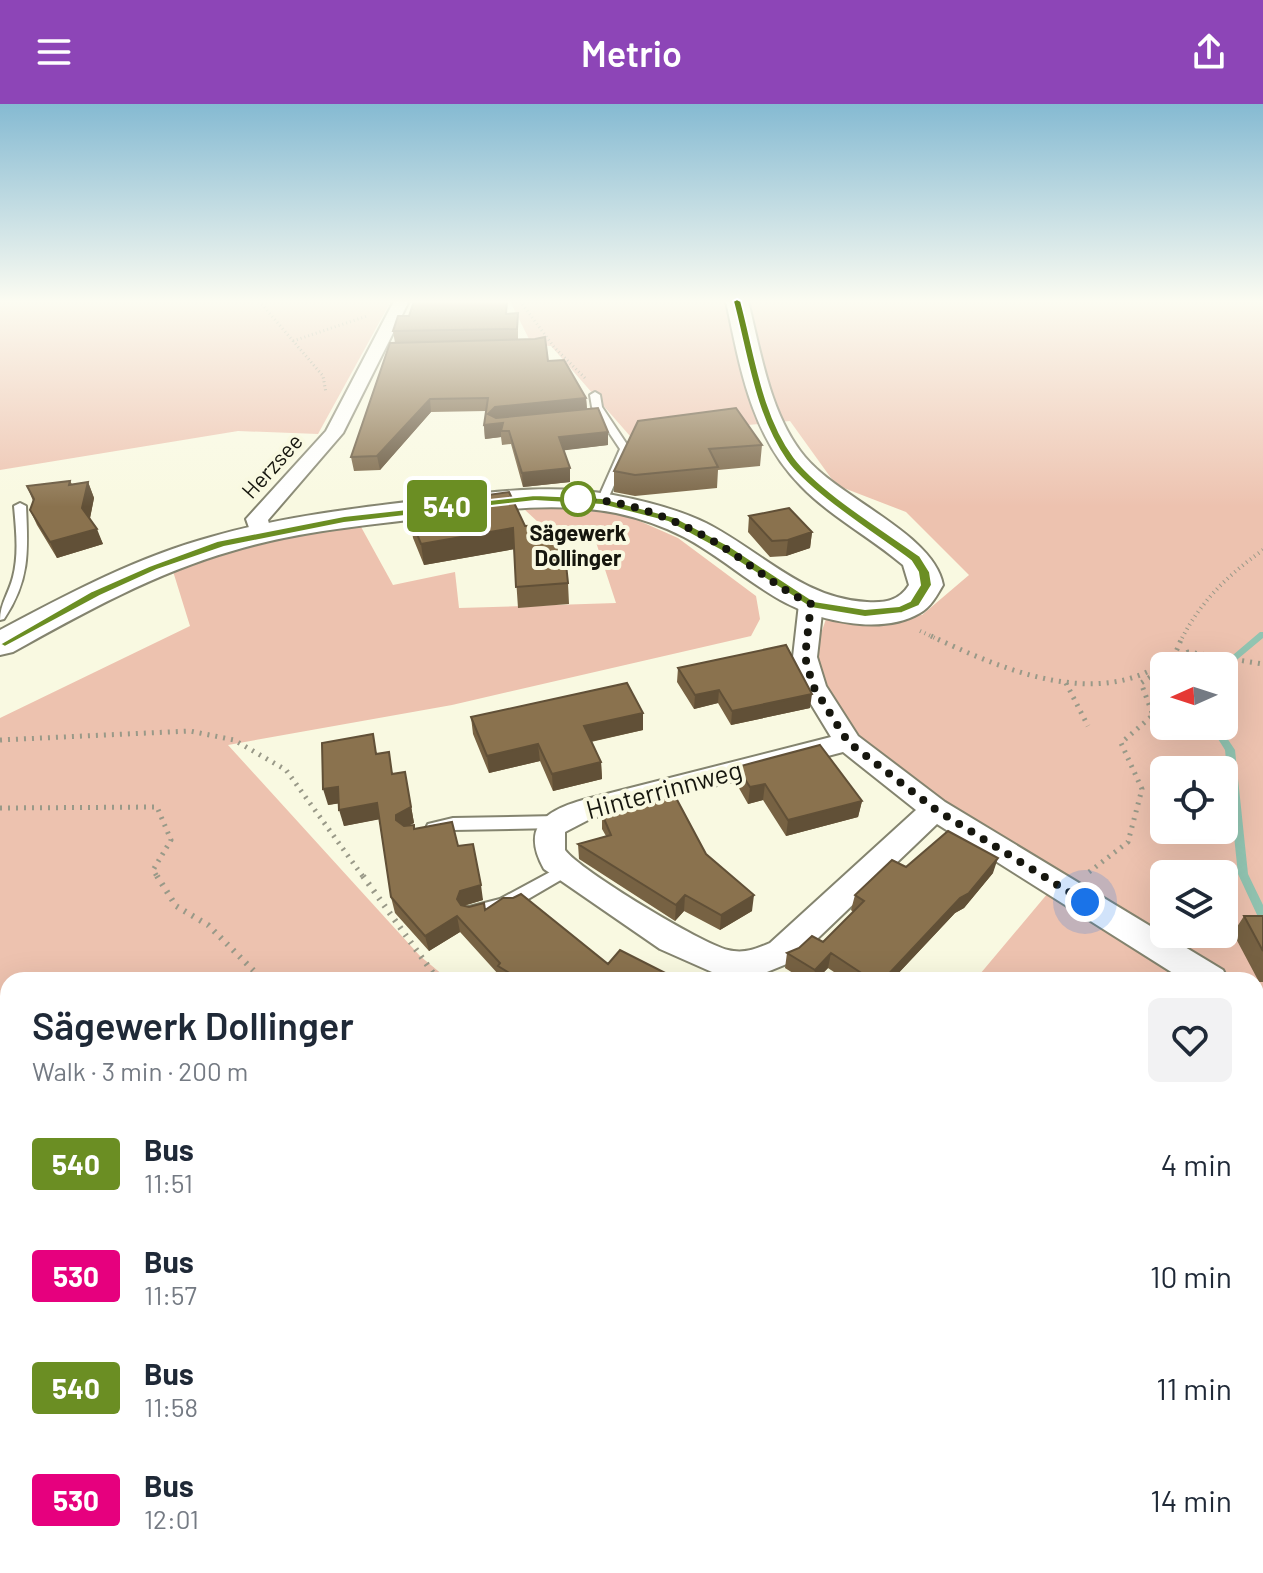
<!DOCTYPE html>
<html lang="en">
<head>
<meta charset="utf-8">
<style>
	:root { --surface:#fff; --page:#f2f2f3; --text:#1f2937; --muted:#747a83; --accent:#8d45b7 }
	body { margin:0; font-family:Barlow,sans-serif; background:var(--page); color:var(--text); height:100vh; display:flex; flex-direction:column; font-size:30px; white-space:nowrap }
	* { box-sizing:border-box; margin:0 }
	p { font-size:26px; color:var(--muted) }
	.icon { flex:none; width:44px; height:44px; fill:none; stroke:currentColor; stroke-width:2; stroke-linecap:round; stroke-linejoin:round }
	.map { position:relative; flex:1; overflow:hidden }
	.details { position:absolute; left:0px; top:868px; width:1264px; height:602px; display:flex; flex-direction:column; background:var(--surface); border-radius:24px 24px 0 0; box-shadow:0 8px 32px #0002 }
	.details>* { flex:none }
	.badge { padding:0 16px; border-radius:6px; font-size:28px; line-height:52px }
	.needle { width:52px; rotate:267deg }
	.controls { position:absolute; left:1150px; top:548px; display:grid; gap:16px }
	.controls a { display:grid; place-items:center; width:88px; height:88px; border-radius:12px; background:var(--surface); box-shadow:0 8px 32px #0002; font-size:40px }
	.you { position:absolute; width:40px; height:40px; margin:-20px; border:6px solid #fff; border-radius:50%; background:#1a73e8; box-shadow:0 0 0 12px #1a73e833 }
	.map>.badge { position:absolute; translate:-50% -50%; box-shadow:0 0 0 4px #fff }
	.round { display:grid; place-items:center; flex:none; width:84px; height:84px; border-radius:12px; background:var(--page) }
	.headline { display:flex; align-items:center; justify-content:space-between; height:136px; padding:0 32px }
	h1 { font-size:38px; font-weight:600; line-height:60px }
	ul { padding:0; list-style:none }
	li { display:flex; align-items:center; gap:24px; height:112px; padding:0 32px }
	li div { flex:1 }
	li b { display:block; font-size:30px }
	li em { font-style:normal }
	li .badge { min-width:88px; font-weight:700; text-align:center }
	header { display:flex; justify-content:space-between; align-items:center; height:104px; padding:0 32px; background:var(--accent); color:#fff; font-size:36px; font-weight:600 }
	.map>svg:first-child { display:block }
	.green { fill:#edc2af; fill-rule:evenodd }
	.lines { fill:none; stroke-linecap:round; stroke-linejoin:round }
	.stream { fill:#91c4b1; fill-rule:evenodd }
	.service-casing { stroke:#84846f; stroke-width:4 }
	.minor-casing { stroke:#84846f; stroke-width:4 }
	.secondary-casing { stroke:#84846f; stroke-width:4 }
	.path-far4 { stroke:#998; stroke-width:3; stroke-dasharray:1 3; stroke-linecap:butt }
	.path-far3 { stroke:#998; stroke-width:4; stroke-dasharray:1 4; stroke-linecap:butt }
	.path-far2 { stroke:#998; stroke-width:5; stroke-dasharray:2 6; stroke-linecap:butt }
	.path-far1 { stroke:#998; stroke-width:6; stroke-dasharray:2 7; stroke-linecap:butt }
	.path { stroke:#998; stroke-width:7; stroke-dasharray:3 9; stroke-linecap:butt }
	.service { fill:#fff; fill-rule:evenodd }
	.minor { fill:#fff; fill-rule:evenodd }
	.secondary { fill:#fff; fill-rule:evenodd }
	.wall { fill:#776243 }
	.shaded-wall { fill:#615037 }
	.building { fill:#8a724e; stroke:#615037; stroke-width:2 }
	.line { fill:#6b8e23; stroke:#fff; stroke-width:2 }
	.walk { stroke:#16160e; stroke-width:8; stroke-dasharray:0 14.4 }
	.stop-dot { fill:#fff; stroke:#6b8e23; stroke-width:4 }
	.labels { text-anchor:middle; stroke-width:8; stroke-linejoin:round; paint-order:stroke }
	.far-street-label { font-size:22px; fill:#16160e; stroke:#f9f9e1 }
	.far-stop-label { font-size:22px; font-weight:bold; fill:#16160e; stroke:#f9f9e1 }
	.street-label { font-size:26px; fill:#16160e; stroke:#f9f9e1 }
</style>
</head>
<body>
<header><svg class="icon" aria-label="menu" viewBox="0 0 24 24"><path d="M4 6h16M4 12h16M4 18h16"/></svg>Metrio<svg class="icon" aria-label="share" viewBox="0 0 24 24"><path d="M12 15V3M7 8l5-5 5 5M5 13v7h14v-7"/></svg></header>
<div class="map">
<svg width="1263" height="1469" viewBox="0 0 1263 1469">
	<rect width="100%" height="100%" fill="#f9f9e1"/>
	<path class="green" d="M0,197H391L318,330L238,327L0,366Z
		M510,197H1263V907L1256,903V876H1210L848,638L814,550L826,515L922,511L969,471L906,408L836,381L790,317L630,332L551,242L532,241ZM1164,562H1224V622H1164ZM1164,666H1224V726H1164ZM1164,770H1224V830H1164Z
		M509,391L610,404L678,434L756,492L760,515L751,532L452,601L228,641L420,852L449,876H8V1462H1256V920L1263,924V1469H0V614L190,522L172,464L269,435L360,421L393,481L455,468L459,504L616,499L592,426L539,419Z
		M1048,789L1186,876H975Z"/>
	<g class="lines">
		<path class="stream" d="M1260,528H1263V534L1227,564L1224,565V562H1220Z
			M1210,622H1219L1235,646L1248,770L1263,801V816L1259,815L1238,770L1225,646Z"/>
		<g class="service-casing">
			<path id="service" d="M595,288L600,291L602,303L630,345L607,397L602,400L597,397L620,345L592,303L590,291Z
				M20,399L26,402C28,447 30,476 4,515L0,516C0,500 9,489 13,473C19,450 16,425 14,402Z
				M557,712L565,718L557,724L453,726L434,730L426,724L428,720L453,714Z
				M565,760L571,762L573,766L571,770L511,805L471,816L465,814L462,809L465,804L500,795Z"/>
		</g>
		<g class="minor-casing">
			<path id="minor" d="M394,197H409L343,329L268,416L272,430L269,435H253L246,415L326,327Z
				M811,493L819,495L823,500L817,553L826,582L858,632L945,698L1223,866L1228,876H1184L937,720L794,857L757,872L741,874L712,868L660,845L544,765C521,724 544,707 583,696L831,633L800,582L793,553L799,500L803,495ZM843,648L916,706L770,839C756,845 744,850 728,846C702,840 579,766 565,746V728L592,714Z
				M1256,889L1263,891V922L1256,919Z"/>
		</g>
		<g class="secondary-casing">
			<path id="secondary" d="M726,197H748C761,249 770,311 805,353C840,395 934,430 943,481C937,491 931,503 920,509C883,531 822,518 786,499C750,480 720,452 684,433C663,422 639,414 616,409C555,397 496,406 435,413C367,421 298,427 232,447C155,469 83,509 13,548L0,551V526C68,490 137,453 211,433C283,412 358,404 432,395C493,388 553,379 613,391C645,397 677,405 706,419C761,447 803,495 867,498C885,499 899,497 909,481L903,461C870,433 831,413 801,382C751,332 740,263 726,197Z"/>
		</g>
		<path class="path-far4" d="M259,197L323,272L326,289
			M520,197L554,243L587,276
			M293,237L367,212"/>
		<path class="path-far3" d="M920,527L935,534
			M1182,534C1202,496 1228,471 1263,446"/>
		<path class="path-far2" d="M931,532C995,562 1083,601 1151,566C1157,563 1167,560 1172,554C1177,548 1179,539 1183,532
			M1167,562L1188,548L1263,560
			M1066,579L1088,622
			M0,636L190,627L234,636L286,666L364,774
			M0,704L157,703L171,736L153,766L158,774
			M1089,768L1128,738L1142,685L1121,639L1153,611L1141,579L1164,564"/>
		<path class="path-far1" d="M157,772L176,802L208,821L263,876
			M363,772L438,876"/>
		<path class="path" d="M1256,1224L1263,1226
			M815,1462L826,1469"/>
		<use href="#service" class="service"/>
		<use href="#minor" class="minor"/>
		<use href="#secondary" class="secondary"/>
	</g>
	<path class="wall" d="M518,209V236L548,257L586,294L587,305L608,341L563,346L570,378L523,383L511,340L502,341L501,333L485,335L484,321L486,307L431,308L380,366L354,367L351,353L395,239L393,227L508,210Z
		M638,317L762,341L760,362L718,366L717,384L635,392L614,388V367Z
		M70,377L72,380L88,378L94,394L90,414L103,440L57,454L37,421L30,406L33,397L27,382Z
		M445,397L525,422L568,479L569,500L518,504L514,445L424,461L413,434L410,413L446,406Z
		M749,412L812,428L810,444L786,452L770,453L748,428Z
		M678,564L810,604L731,621L718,599L694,605L677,578Z
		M471,613L643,626L591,638L601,658L602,675L553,687L540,657L489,669L473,630Z
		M377,650L393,670L405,668L414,719L410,721L414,725L458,742L483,796L464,802L485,806L608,860L679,876H500L499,871L460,828L429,847L395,809L391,793L379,715L344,722L339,699L328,701Z
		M737,663L862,697L858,713L786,732L763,696L748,700L736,679Z
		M602,710L706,750L752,807L720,826L684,807L675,817L579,755L578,740L606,732L602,725Z
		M993,769L964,804L955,809L892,876H846L828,864L816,876H804L785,864L787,849L823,838L853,808L851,806L855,791Z
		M1244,812H1263V878H1259L1233,829Z"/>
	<path class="shaded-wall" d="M586,294L587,307L503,319L501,327V333L485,335L484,321L488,310L495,303Z
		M430,295L431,308L380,366L377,352Z
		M608,328V341L559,347V333Z
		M570,364V378L523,383L522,369Z
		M88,378L94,394L89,419L82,404Z
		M513,424L515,445L424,461L421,440Z
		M97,425L103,440L57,454L50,438Z
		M812,428L810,444L786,452L788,436Z
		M719,586L718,599L694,605L695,591Z
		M812,590L810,604L731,621L732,607Z
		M643,609V626L584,639V622Z
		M538,640L540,657L489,669L487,652Z
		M601,658L602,675L553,687L552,670Z
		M405,668L414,719L399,726L396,716V711Z
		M765,680L763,696L748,700L750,683Z
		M338,683L342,699L328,701L323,685Z
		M862,697L858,713L786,732L788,716Z
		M377,699L381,715L344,722L339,706Z
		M998,754L993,769L964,804L955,809L892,876H883Z
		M481,781L483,796L462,802L457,795L460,787Z
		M685,791L684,807L675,817L676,801Z
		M754,791L752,807L720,826L721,811Z
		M457,812L460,828L429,847L425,832Z
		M831,849L828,864L816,876H813L815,866Z"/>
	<path class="building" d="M414,197H507L506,210L518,209L517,225L393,227L398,212H409Z
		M545,233L548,257L564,256L586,294L495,303L488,310L496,314L598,304L608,328L559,333L570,364L522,369L509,327H501L503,319L484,321L488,294L430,295L377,352L351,353L390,239L535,235Z
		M736,304L762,341L709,345L718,363L635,371L614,367L638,317Z
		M70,377L69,381L88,378L82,404L97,425L50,438L30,406L34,395L27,382Z
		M509,388L525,422L545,421L566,460L568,479L516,483L513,424L421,440L410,413L448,406L445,397Z
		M789,404L812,428L788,436L772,437L749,412Z
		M786,541L812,590L732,607L719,586L695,591L678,564Z
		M627,579L643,609L584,622L601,658L552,670L538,640L487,652L471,613Z
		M373,630L376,650L389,648L392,670L405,668L411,703L396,711V716L404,722L414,721V725L452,718L458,742L473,740L481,781L460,787L457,795L461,801L469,803L484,799L485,806L503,794H513L521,790L608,860L620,846L679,876H521L498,862L500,859L457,812L425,832L391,793L377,699L339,706L338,683L323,685L322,639Z
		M820,641L862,697L788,716L765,680L750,683L737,663Z
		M675,692L706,750L754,791L721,811L685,791L676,801L578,740L611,731L602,710Z
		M948,727L998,754L969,789L960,794L883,876H872L831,849L815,866L787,849L799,844L812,832L823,838L864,797L855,791L892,756L906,763Z
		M1244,812H1263V847Z"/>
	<linearGradient id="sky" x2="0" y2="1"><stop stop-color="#85bad2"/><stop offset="0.49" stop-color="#fcfcf2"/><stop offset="1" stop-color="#fcfcf2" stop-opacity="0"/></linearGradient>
	<rect width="1263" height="403" fill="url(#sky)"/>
	<path class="line" d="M737,195L741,197C755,248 762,310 794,353C818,386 885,427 920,452L930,468L932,481L919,502L902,509L865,513L811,504L720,446L668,418L602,401L535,397L344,419L224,443L157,466L100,492L5,543L0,540L92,487L149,462L217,437L344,412L535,391L602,394L675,413L728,441L814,497L865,505L899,502L910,497L920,481L918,468L911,457C878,432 808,388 786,356C754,310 747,250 733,197Z"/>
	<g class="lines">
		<path class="walk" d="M578,395C628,395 681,417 723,443C753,462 779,485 811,500L805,553L813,582L848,638L935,705L1085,798"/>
	</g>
	<circle class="stop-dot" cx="578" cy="395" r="16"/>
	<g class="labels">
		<g class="far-street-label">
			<text transform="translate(272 362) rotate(-48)" y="8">Herzsee</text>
		</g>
		<g class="far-stop-label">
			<text x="578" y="437">Sägewerk<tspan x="578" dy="25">Dollinger</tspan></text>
		</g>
		<g class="street-label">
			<text transform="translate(664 686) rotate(-15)" y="9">Hinterrinnweg</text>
		</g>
	</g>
</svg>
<div class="controls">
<a><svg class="needle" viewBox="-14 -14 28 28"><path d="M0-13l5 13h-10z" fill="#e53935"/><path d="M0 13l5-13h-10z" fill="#747a83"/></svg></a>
<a><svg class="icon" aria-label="locate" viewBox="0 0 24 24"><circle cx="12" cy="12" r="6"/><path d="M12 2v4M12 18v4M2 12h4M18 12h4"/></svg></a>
<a><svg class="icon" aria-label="layers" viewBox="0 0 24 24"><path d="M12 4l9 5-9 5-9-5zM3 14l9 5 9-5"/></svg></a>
</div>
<div class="you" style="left:1085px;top:798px"></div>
<b class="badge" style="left:447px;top:402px;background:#6b8e23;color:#fff">540</b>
<section class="details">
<div class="headline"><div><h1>Sägewerk Dollinger</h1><p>Walk · 3 min · 200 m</p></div><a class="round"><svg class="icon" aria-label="heart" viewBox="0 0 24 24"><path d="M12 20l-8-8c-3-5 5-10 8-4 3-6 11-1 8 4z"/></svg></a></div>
<ul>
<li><span class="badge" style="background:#6b8e23;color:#fff">540</span><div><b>Bus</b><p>11:51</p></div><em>4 min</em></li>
<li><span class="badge" style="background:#e6007e;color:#fff">530</span><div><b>Bus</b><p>11:57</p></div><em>10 min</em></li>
<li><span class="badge" style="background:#6b8e23;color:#fff">540</span><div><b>Bus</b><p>11:58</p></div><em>11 min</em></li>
<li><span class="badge" style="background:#e6007e;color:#fff">530</span><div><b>Bus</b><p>12:01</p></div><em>14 min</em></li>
</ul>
</section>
</div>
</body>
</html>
